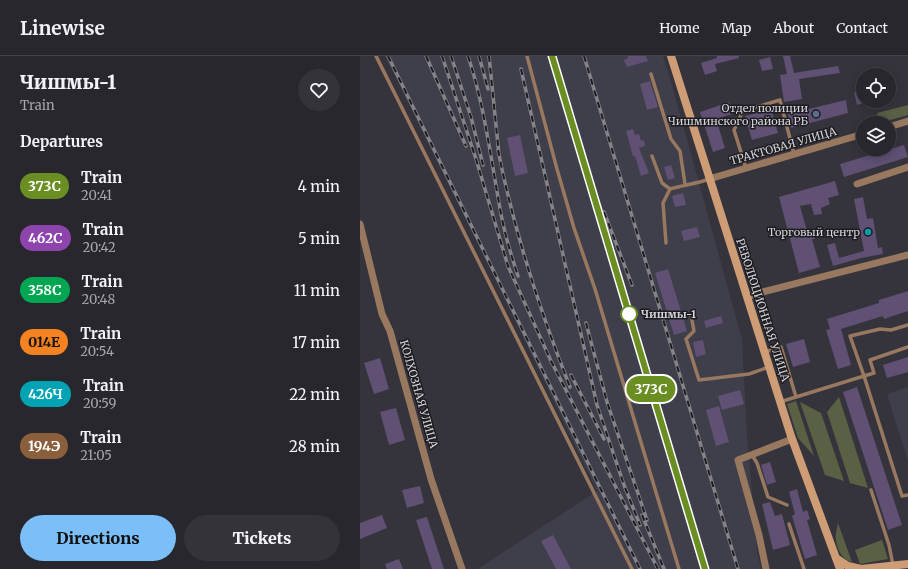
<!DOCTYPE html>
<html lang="en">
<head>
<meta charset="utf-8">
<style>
	:root { --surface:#28272d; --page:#343339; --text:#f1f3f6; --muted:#a5a5aa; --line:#444449; --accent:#7abff8 }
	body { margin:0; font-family:Merriweather,serif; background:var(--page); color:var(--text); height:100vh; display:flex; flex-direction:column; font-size:15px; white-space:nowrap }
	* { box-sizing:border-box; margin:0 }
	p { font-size:13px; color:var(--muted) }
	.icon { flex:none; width:22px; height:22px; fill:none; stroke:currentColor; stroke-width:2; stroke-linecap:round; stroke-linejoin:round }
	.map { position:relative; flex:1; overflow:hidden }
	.side { display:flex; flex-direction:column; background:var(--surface); width:360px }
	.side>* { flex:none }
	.badge { padding:0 8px; border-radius:13px; font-size:14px; line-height:26px }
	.fabs { position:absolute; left:496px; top:12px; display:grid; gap:8px }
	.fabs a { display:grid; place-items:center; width:40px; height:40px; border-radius:50%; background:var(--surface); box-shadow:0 2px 10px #0003,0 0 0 1px var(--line); font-size:20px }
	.map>.badge { position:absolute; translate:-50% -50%; box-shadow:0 0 0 2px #fff }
	h2 { padding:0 20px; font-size:15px; line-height:36px }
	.round { display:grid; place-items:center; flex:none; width:42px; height:42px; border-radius:21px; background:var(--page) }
	.overview { display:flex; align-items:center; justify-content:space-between; height:68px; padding:0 20px }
	h1 { font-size:19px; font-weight:800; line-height:30px }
	.button { display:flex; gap:8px; margin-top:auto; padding:8px 20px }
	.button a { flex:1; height:46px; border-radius:24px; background:var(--accent); color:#111; font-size:16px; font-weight:800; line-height:46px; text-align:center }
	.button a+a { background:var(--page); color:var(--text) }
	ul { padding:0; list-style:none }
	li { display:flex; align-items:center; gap:12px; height:52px; padding:0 20px }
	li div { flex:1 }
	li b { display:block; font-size:15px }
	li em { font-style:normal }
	li .badge { min-width:44px; font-weight:700; text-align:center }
	header { display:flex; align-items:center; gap:24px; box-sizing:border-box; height:56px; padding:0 20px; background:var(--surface); border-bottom:1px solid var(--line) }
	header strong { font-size:19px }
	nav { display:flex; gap:22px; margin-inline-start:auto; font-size:14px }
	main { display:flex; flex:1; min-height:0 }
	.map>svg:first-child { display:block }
	.built { fill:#3f3e4b }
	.green { fill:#596044 }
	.building { fill:#5f5074 }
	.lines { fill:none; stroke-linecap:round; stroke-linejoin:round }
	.service { stroke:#98785f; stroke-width:3.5 }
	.minor { stroke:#98785f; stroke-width:7 }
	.secondary { stroke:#cf9d75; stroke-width:8 }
	.rail-casing { stroke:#838389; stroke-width:3.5 }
	.rail { stroke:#1d1c20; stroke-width:2; stroke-dasharray:6; stroke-linecap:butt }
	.line-casing { stroke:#fff; stroke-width:9 }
	.line { stroke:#6b8e23; stroke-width:6 }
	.service-dot { fill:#5c6f8a; stroke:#1d1c20; stroke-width:1.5 }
	.culture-dot { fill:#0f9aa8; stroke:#1d1c20; stroke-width:1.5 }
	.stop-dot { fill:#fff; stroke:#6b8e23; stroke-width:2 }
	.labels { text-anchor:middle; stroke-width:3; stroke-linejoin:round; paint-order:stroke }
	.poi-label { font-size:11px; fill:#d4d4d9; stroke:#1d1c20; text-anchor:end }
	.street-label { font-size:11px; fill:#d4d4d9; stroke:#1d1c20 }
	.stop-label { font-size:11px; font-weight:bold; fill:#d4d4d9; stroke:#1d1c20; text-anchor:start }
</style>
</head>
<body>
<header>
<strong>Linewise</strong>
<nav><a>Home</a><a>Map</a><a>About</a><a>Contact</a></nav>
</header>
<main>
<section class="side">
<div class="overview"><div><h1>Чишмы-1</h1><p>Train</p></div><a class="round"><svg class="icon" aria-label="heart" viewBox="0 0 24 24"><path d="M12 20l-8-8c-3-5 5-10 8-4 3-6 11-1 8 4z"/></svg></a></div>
<h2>Departures</h2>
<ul>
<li><span class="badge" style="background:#6b8e23;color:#fff">373C</span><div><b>Train</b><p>20:41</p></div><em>4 min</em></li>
<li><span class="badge" style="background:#8e44ad;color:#fff">462С</span><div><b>Train</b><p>20:42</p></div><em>5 min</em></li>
<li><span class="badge" style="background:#00a651;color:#fff">358С</span><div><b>Train</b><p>20:48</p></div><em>11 min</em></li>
<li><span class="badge" style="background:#f58220;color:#111">014Е</span><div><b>Train</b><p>20:54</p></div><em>17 min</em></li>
<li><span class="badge" style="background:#00a3b4;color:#fff">426Ч</span><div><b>Train</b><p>20:59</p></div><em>22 min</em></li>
<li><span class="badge" style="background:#8b5e3c;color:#fff">194Э</span><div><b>Train</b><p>21:05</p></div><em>28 min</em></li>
</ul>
<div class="button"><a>Directions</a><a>Tickets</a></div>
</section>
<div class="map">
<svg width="548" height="513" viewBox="0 0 548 513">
	<rect width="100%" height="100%" fill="#35343c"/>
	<path class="built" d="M25,0H303L308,15L382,283L387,380L397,495L401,513H119V512L237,435L129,210Z
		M548,331V405L527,338Z"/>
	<path class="green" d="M548,49V59L520,67L517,57Z
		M479,341L508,432L490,427L467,356Z
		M436,345L454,400L438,382L427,348Z
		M440,346L461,357L484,425L465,419Z
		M478,467L492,506C482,504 477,493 476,484C475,479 477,472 478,467Z
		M522,484L528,503L500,508L495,494Z"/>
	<path class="building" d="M268,0H286L288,5L267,11L264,4L268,2Z
		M357,0H379V2L355,8L357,15L345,19L341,7L357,2Z
		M423,0H430L434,17L478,10L480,17L439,23L442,43L424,46L420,19L427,18Z
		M410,1L413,13L402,15L399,4Z
		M290,25L298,51L287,54L280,28Z
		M503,34V47L497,49L494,36Z
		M486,44L488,57L431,72L428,58Z
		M369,46L372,58L356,63L365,92L353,96L340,56Z
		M411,53L418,77L392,84L385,60Z
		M273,73L275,79L279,78L281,85L284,84L285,90L279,92L289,117L281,120L275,100H273L266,75Z
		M160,79L168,117L155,120L147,82Z
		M544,89L548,101L484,121L480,108Z
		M311,109L315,122L308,124L304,111Z
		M475,125L479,139L468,142L470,148L461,152L462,158L454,159L451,148L440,150L447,175L453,174L455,183H452L460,211L439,217L419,141Z
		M323,137L326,149L315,151L312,140Z
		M503,141L507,163L513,162L518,192L522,191L523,198L501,202L473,210L467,189L475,187L479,202L504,195L494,143Z
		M337,171L340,181L324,185L321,175Z
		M308,213L327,275L314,279L295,217Z
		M548,235V255L524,263L523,260L481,273L491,309L478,313L466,274L470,273L467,263L519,247V244Z
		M361,260L363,267L346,272L344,265Z
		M444,283L450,306L433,311L426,288Z
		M343,284L346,298L336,301L333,286Z
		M548,301V316L527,322L523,309Z
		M20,302L29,333L14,338L4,307Z
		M497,331L542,469L528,474L483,336Z
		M380,334L384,348L362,354L358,340Z
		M359,350L369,386L356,390L346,354Z
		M36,352L45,384L29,389L20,356Z
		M410,406L416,426L407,429L401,409Z
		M60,430L64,447L47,452L42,434Z
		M437,433L443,456L447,454L450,463L447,464L457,499L445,503L432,460L435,458L429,436Z
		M410,446L415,460L422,458L430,489L413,494L402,448Z
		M22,459L27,472L0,483V467Z
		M67,461L84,513H72L56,464Z
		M193,479L211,513H196L181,485Z
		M39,503L43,513H27L25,508Z"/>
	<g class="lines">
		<path class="service" d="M16,0L272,513
			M167,0L197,113L214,172L235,233L319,513
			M291,18L311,83L320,95L325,128
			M292,100L302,127L310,133C323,129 336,128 349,123
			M386,112L374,74L383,55L420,44L434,98
			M306,187L303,147L310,133
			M331,259L334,275L326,283L339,324L389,318L409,311
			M548,269L531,274L520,273L490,280L504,320L514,317L510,304L548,291
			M405,296L421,291L436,341L420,346
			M436,341L504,320L542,440L548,439
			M392,399L397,407L408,441L427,449
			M511,434L529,489L533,509
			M429,468L444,513"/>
		<path class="minor" d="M529,71L548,65
			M349,123L503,78
			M497,128L548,111
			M0,168L22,258L30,275L71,423L102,513
			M387,241L402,236L548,199
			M406,513L399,479L378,404L432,383"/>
		<path class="secondary" d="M311,0L431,380L480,513
			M476,502L488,510L501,513
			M501,513L548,508"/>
		<g class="rail-casing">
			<path id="rail" d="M28,0L280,513
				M66,0L106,90
				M82,0L116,103L148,210L191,305L298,513
				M91,0L111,61L123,109
				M108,0C125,51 131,105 141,158C145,179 151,199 158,220
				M119,0L128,33
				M129,0L139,99
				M192,0L345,513
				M224,0L378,513
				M161,13L237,349L264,429L280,469
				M138,94C154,175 180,255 210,331
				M244,156L272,229
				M226,267L247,346L287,464
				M211,319L244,383
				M282,459L304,513"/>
		</g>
		<use href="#rail" class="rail"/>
	</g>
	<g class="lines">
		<g class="line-casing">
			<path id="line" d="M192,0L345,513"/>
		</g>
		<use href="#line" class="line"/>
	</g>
	<circle class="service-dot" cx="456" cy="58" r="4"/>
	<circle class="culture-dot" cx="508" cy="176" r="4"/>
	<circle class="stop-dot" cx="269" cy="258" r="8"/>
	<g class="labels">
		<g class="poi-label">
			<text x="448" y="56">Отдел полиции<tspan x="448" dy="13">Чишминского района РБ</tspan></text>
			<text x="500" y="180">Торговый центр</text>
		</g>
		<g class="street-label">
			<text transform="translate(423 90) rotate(-16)" y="4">ТРАКТОВАЯ УЛИЦА</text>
			<text transform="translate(403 254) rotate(72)" y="4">РЕВОЛЮЦИОННАЯ УЛИЦА</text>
			<text transform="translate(59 338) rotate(74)" y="4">КОЛХОЗНАЯ УЛИЦА</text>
		</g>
		<g class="stop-label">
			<text x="281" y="262">Чишмы-1</text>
		</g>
	</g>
</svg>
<div class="fabs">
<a><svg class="icon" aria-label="locate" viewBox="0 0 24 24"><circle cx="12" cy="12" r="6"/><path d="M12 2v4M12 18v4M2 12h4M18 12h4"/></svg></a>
<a><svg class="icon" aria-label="layers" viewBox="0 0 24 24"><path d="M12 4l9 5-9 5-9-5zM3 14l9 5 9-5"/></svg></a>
</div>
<b class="badge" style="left:291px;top:333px;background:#6b8e23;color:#fff">373C</b>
</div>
</main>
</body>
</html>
